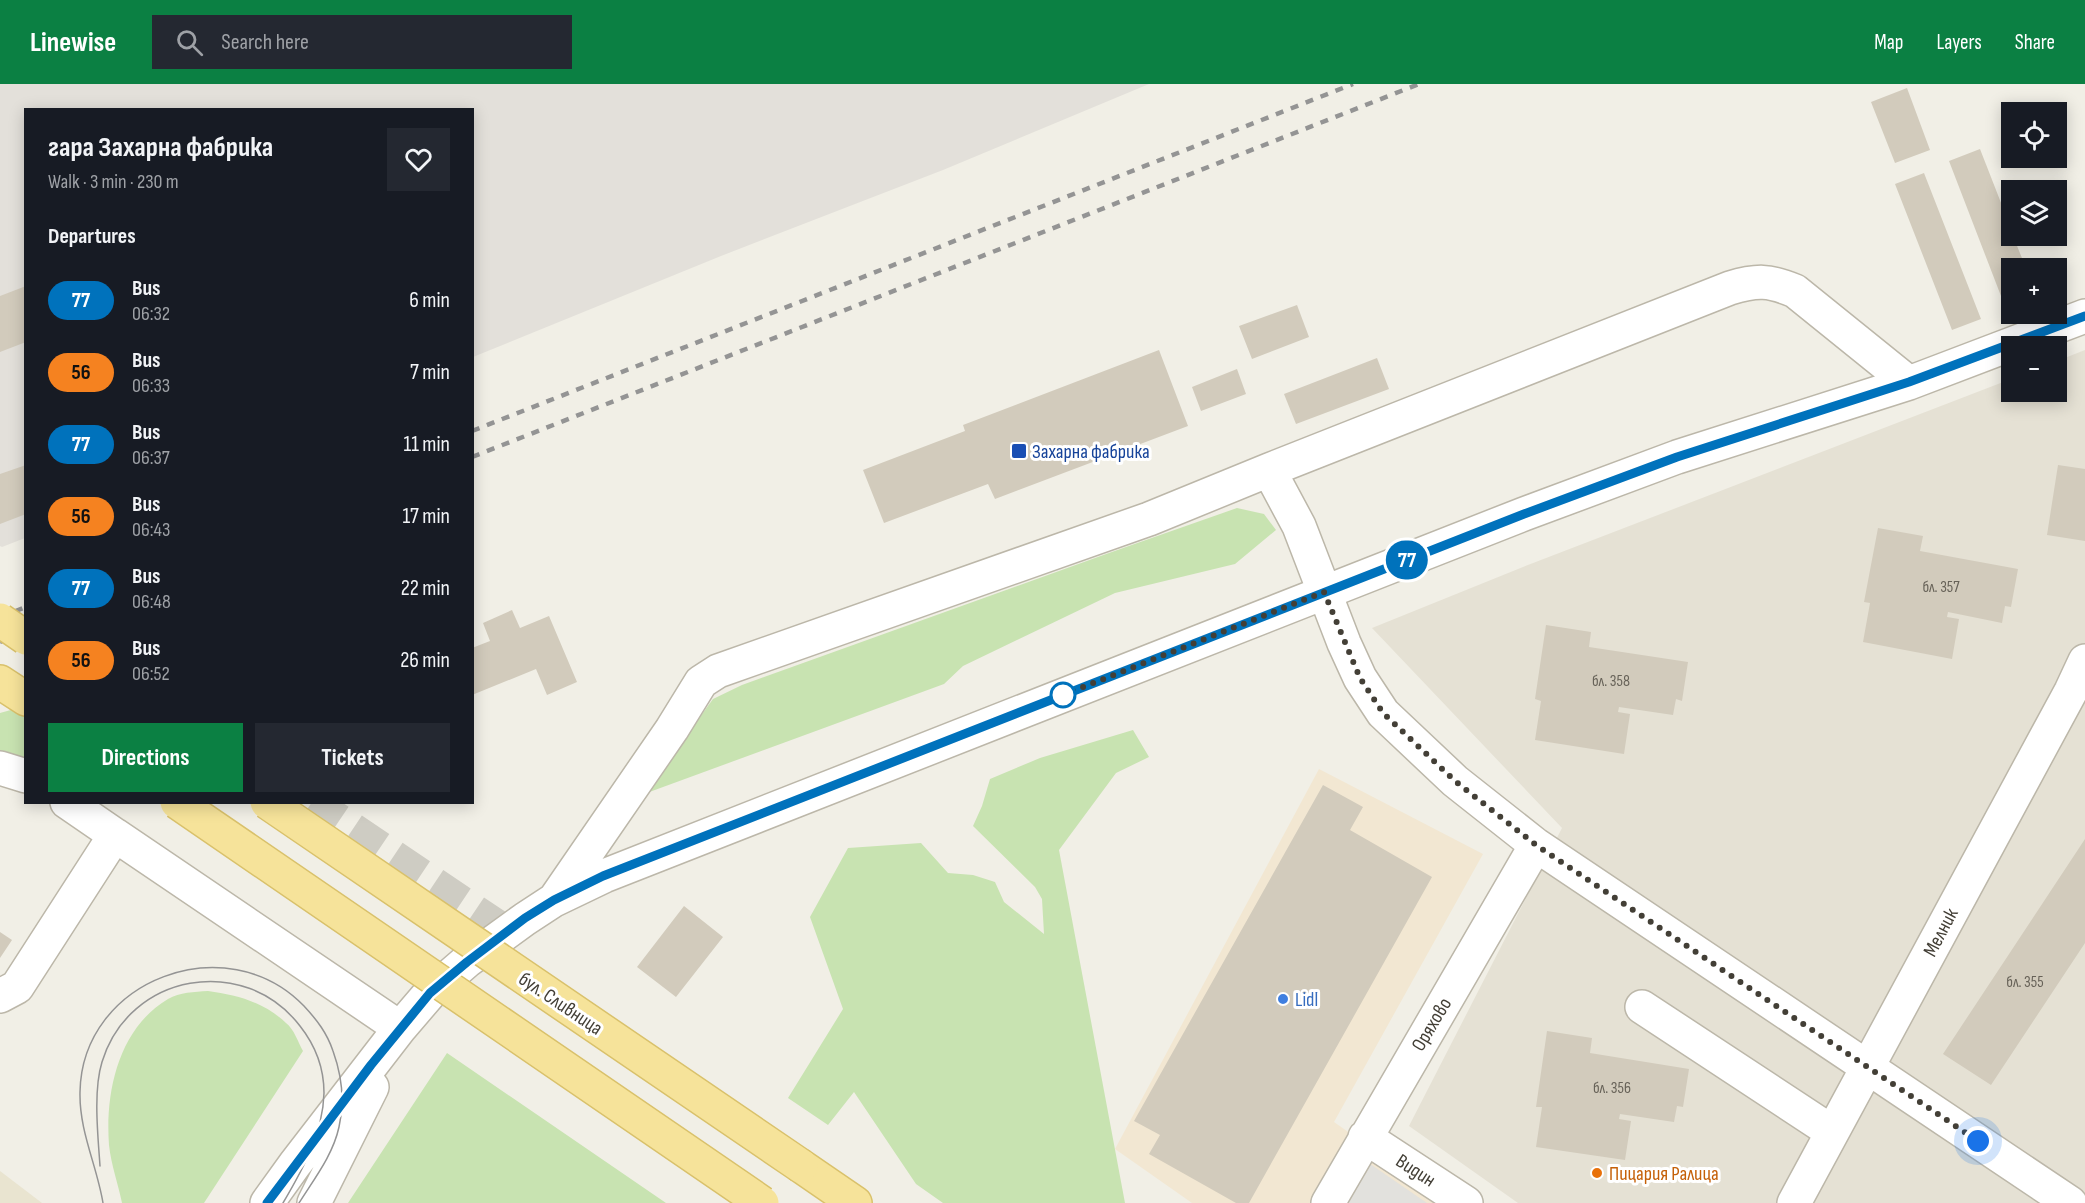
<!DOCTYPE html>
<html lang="en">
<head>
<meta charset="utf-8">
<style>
	:root { --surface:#171b24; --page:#242831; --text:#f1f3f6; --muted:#9ea1a6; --accent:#0b8043 }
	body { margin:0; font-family:"Sofia Sans Condensed",sans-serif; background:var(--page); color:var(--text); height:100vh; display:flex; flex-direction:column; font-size:22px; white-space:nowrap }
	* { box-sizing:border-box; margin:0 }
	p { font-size:20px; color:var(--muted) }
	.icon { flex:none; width:33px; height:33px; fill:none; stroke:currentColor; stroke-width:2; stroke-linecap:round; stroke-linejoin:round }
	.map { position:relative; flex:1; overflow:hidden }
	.details { position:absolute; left:24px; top:24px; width:450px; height:696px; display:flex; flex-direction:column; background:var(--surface); border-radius:0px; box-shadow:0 3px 15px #0003 }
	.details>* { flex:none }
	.badge { padding:0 12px; border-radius:20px; font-size:21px; line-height:39px }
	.controls { position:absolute; left:2001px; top:18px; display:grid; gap:12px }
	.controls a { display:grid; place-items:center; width:66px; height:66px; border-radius:0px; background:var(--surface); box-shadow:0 3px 15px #0003; font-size:30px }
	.you { position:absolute; width:30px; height:30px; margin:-15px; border:4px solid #fff; border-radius:50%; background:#1a73e8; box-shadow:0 0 0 9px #1a73e833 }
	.map>.badge { position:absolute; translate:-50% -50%; box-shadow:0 0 0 3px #fff }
	h2 { padding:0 24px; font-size:22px; line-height:54px }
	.round { display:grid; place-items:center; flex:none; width:63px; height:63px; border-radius:0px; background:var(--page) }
	.headline { display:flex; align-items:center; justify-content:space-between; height:102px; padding:0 24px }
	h1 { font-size:28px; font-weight:700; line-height:45px }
	.button { display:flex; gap:12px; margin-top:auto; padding:12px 24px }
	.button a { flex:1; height:69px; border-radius:0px; background:var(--accent); color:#fff; font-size:24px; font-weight:700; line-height:69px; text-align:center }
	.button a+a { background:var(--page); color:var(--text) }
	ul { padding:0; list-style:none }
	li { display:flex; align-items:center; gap:18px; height:72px; padding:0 24px }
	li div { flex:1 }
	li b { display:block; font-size:22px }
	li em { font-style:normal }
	li .badge { min-width:66px; font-weight:700; text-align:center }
	header { display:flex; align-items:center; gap:36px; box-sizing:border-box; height:84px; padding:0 30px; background:var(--accent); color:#fff }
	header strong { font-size:28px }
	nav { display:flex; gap:33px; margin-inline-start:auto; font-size:21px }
	.search { width:420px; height:54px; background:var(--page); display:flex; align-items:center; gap:15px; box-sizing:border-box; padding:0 21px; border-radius:0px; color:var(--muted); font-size:22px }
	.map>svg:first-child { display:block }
	.residential { fill:#e5e1d4 }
	.commercial { fill:#f2e7d2 }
	.industrial { fill:#e3e0da }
	.education { fill:#e9e4d0 }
	.green { fill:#c8e3b1 }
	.parking { fill:#e2e1dd }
	.building { fill:#d2cbbc }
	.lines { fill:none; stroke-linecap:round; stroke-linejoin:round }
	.minor-tunnel { stroke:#ceccc3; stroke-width:33; stroke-dasharray:33 16; stroke-linecap:butt }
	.minor-casing { stroke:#bcb7a9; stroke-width:36 }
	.major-casing { stroke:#d9c16b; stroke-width:36 }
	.minor { stroke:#fff; stroke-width:33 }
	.major { stroke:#f6e39a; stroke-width:33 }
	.tram { stroke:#949494; stroke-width:1.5 }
	.rail { stroke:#949494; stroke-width:4.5; stroke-dasharray:8 8; stroke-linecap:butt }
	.major-bridge-casing { stroke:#d9c16b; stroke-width:36; stroke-linecap:butt }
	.major-bridge { stroke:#f6e39a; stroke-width:33 }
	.line-casing { stroke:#fff; stroke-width:14 }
	.line { stroke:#0072bc; stroke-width:9 }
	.walk { stroke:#433f36; stroke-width:6; stroke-dasharray:0 10.8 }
	.transit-dot { fill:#1a4fb4; stroke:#fff; stroke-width:2 }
	.stop-dot { fill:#fff; stroke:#0072bc; stroke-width:3 }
	.shop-dot { fill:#3f7fe0; stroke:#fff; stroke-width:2 }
	.food-dot { fill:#e8710a; stroke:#fff; stroke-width:2 }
	.labels { text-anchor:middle; stroke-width:6; stroke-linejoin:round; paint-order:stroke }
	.number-label { font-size:16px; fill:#676258 }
	.transit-label { font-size:20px; fill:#164399; stroke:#fff; text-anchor:start }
	.street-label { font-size:20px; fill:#433f36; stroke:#fff }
	.shop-label { font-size:20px; fill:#366cbe; stroke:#fff; text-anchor:start }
	.food-label { font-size:20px; fill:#c56008; stroke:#fff; text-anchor:start }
</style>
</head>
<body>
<header>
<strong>Linewise</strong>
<div class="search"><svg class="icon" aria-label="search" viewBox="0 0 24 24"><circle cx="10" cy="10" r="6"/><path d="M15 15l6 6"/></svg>Search here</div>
<nav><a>Map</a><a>Layers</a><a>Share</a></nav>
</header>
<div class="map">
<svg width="2085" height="1119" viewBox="0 0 2085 1119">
	<rect width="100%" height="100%" fill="#f1efe6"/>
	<path class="residential" d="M2085,266V1119H1518L1409,1042L1562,744L1372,544L1523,483L2011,295L2012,308H2056L2057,277Z"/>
	<path class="commercial" d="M1319,685L1483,770L1334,1038L1450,1119H1192L1115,1065Z"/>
	<path class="industrial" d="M0,0H1149L943,86L721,172L473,273L472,26H26L25,454L2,463L0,462Z"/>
	<path class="education" d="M0,1087L42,1119H0Z"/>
	<path class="green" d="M1237,424L1264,430L1276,446L1235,480L1115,509L963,582L944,600L644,710L713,615L742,601L1109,469Z
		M25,622V677L0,676V629Z
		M1133,646L1149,673L1116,689L1059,766L1125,1119H943L916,1100L854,1008L828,1041L788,1014L843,925L810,833L848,764L921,759L948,789L973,791L995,798L1004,818L1044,850L1042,815L1035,803L973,742L982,722L990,695L1040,674Z
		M208,907C237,911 264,918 286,939C294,945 298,958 303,967L204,1119H122C118,1100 111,1080 109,1061C105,1007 119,944 168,915C180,908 194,908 208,907Z
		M447,969L666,1119H348Z"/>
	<path class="parking" d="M1360,1073L1427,1119H1328Z"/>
	<path class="building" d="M1907,4L1930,66L1895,79L1871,18Z
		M1980,65L2012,147V152H2013L2026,184H2012V223L2006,225L1949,77Z
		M1924,89L1981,235L1952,246L1895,100Z
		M26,202V258L0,268V212Z
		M1297,221L1309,253L1252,275L1239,242Z
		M1159,266L1188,342L995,415L988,400L884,439L863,386L965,347L963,341Z
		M1377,274L1389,305L1296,340L1284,310Z
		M1237,285L1246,310L1201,327L1192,303Z
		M26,381V430L0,440V390Z
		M2058,381L2085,385V457L2047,451Z
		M1878,444L1923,452L1920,467L2018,485L2011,523L2005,522L2002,539L1948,528L1947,533L1959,535L1952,575L1863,558L1870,519L1864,518Z
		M512,526L520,544L549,532L577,598L547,611L536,585L472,611V564L490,557L483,539Z
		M1546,541L1591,548L1589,563L1688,578L1682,617L1676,615L1673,631L1619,623L1618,628L1630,630L1624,670L1535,656L1541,617L1535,615Z
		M1323,701L1363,723L1350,746L1432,793L1249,1119H1236L1149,1070L1160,1051L1134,1037Z
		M2085,755V859L1991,1001L1943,970Z
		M684,822L723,853L676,913L637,883Z
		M0,848L12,856L0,874Z
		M1547,947L1592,954L1590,969L1689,985L1683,1023L1677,1022L1674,1038L1620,1030L1619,1035L1631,1037L1625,1076L1536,1063L1542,1023H1536Z"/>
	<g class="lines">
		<path class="minor-tunnel" d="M312,718L506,848"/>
		<g class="minor-casing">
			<path id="minor" d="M1269,386L1299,442L1344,559L1360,594L1383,629L1455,697L1536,761L2070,1119
				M0,684L26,692
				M67,718L115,751
				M555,815L672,645L701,598L718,587L1149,435L1269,386L1730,204C1757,196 1769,196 1795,207L1909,299
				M0,912L17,903L115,751L400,944
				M1642,923L1832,1048
				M1365,1053L1466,1119
				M267,1119L295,1080L400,944L430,909L467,877L525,835L554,816L604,792L1524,430L1677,373L1909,299L2085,232
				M314,1119L372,1003
				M1328,1119L1536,761
				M1794,1119L2071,607L2085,577"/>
		</g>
		<g class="major-casing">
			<path id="major" d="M0,598L26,615
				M801,1082L855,1119"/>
		</g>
		<use href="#minor" class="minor"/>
		<use href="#major" class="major"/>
		<path class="tram" d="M100,1082C98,1052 93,1007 102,978C129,889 244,869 300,942C315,961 324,985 324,1009C323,1049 303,1085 283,1119
			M103,1119C97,1082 79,1047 80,1008C82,895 227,842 304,922C317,936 327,949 333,967C342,992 345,1017 339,1043C333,1071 314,1095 299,1119"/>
		<path class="rail" d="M472,347L1353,0
			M472,373L1419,0
			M0,533L26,523
			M0,558L26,548"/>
		<g class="major-bridge-casing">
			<path id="major-bridge" d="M0,536L26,554
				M177,718L762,1119
				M267,718L801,1082"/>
		</g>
		<use href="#major-bridge" class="major-bridge"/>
	</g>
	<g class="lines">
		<g class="line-casing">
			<path id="line" d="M267,1119L371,981L430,909L467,878L525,834L554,816L603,792L1524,430L1677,373L1909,298L2085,232"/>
		</g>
		<use href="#line" class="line"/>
		<path class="walk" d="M1063,611L1324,508L1360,594L1383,629L1455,697L1536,761L1978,1057"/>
	</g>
	<rect class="transit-dot" x="1011" y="359" width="16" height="16" rx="3"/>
	<circle class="stop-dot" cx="1063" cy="611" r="12"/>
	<circle class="shop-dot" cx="1283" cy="915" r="6"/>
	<circle class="food-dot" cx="1597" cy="1089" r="6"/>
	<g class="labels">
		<g class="number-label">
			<text x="1941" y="508">бл. 357</text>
			<text x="1611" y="602">бл. 358</text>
			<text x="2025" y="903">бл. 355</text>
			<text x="1612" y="1009">бл. 356</text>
		</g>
		<g class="transit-label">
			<text x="1032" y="374">Захарна фабрика</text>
		</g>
		<g class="street-label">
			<text transform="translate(1940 848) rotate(-62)" y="7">Мелник</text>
			<text transform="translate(561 919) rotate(34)" y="7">бул. Сливница</text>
			<text transform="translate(1431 940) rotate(-59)" y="7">Оряхово</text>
			<text transform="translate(1416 1086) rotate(33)" y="7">Видин</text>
		</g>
		<g class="shop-label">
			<text x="1295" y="922">Lidl</text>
		</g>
		<g class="food-label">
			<text x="1609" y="1096">Пицария Ралица</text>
		</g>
	</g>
</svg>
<div class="controls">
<a><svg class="icon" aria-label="locate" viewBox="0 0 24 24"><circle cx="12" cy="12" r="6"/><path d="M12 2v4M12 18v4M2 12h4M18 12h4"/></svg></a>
<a><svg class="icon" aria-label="layers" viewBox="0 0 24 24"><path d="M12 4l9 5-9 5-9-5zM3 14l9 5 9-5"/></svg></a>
<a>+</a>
<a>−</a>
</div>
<div class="you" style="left:1978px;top:1057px"></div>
<b class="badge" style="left:1407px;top:476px;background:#0072bc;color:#fff">77</b>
<section class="details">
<div class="headline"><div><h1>гара Захарна фабрика</h1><p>Walk · 3 min · 230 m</p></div><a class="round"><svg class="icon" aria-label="heart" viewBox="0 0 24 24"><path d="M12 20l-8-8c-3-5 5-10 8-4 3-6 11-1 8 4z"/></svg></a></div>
<h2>Departures</h2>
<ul>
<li><span class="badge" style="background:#0072bc;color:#fff">77</span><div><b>Bus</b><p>06:32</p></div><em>6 min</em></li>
<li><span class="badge" style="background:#f58220;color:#111">56</span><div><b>Bus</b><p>06:33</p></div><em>7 min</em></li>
<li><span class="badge" style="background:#0072bc;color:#fff">77</span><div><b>Bus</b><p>06:37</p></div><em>11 min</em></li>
<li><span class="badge" style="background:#f58220;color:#111">56</span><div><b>Bus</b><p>06:43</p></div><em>17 min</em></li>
<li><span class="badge" style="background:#0072bc;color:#fff">77</span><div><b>Bus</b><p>06:48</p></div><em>22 min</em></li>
<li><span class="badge" style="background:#f58220;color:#111">56</span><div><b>Bus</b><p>06:52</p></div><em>26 min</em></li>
</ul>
<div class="button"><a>Directions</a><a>Tickets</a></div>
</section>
</div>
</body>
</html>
